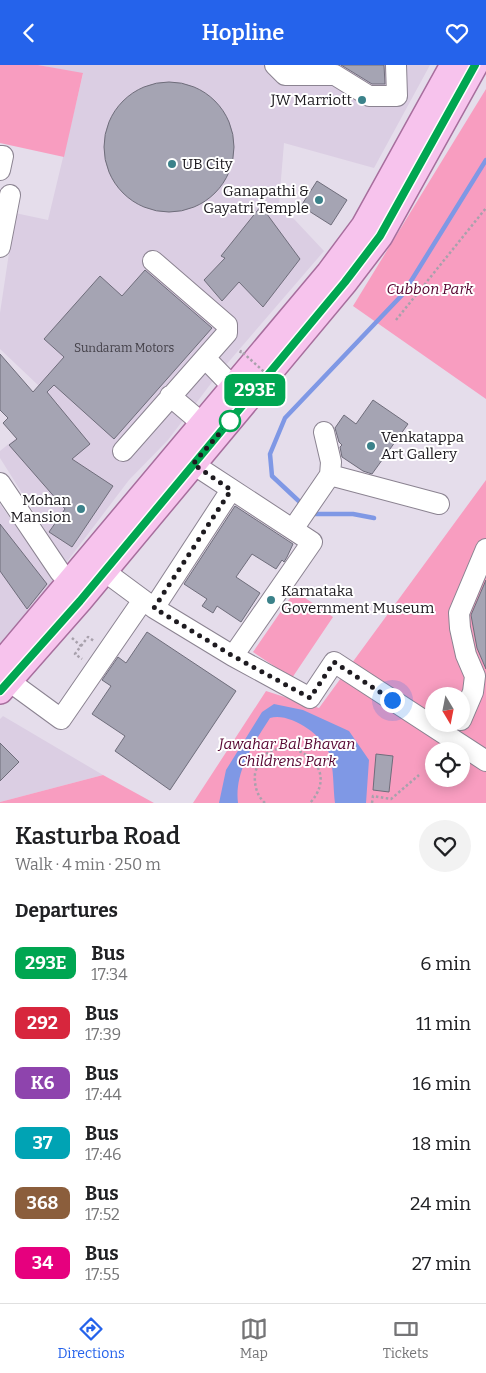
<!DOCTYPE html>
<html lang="en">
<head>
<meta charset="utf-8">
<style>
	:root { --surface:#fff; --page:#f2f2f2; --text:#202124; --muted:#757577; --line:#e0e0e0; --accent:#2563eb }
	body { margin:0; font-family:Bitter,serif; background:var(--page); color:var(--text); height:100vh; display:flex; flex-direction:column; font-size:19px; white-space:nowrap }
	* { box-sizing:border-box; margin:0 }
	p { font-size:16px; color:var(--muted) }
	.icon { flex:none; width:28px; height:28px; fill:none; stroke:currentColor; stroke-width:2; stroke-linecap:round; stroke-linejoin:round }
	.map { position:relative; height:738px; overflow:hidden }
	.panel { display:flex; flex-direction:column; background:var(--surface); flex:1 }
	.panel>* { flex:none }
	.badge { padding:0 10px; border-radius:8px; font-size:18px; line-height:32px }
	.needle { width:32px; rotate:170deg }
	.fabs { position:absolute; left:425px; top:622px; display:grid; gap:10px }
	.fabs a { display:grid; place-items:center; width:45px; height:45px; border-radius:50%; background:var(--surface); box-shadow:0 2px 12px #0003; font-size:25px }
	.you { position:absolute; width:25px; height:25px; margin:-12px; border:4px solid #fff; border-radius:50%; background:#1a73e8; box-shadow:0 0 0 8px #1a73e833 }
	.map>.badge { position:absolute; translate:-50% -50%; box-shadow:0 0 0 2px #fff }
	h2 { padding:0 15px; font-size:19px; line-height:45px }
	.round { display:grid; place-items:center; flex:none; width:52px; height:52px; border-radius:26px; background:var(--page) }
	.summary { display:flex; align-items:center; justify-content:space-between; height:85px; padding:0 15px }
	h1 { font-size:24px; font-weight:600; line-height:38px }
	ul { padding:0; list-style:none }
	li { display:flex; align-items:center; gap:15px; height:60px; padding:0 15px }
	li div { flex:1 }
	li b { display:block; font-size:19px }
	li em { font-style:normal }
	li .badge { min-width:55px; font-weight:700; text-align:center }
	header { display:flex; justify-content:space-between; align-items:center; height:65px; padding:0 15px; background:var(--accent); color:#fff; font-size:22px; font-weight:600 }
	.dock { display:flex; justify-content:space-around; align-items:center; height:70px; border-top:1px solid var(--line); background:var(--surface); font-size:14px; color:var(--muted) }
	.dock a { display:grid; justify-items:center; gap:2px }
	.dock .on { color:var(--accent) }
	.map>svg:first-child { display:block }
	.built { fill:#dbcee3 }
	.green { fill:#f89dc0; fill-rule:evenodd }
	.water { fill:#7f98e5 }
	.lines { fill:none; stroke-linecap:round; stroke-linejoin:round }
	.stream { stroke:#7f98e5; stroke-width:4.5 }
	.building { fill:#a5a4b3; stroke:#6f6d7b }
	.minor-casing { stroke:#8b8391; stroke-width:22 }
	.major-casing { stroke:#a76e9d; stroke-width:28 }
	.path { stroke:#a8a1ac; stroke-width:2.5; stroke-dasharray:2.5 2.5; stroke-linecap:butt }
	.minor { stroke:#fff; stroke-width:20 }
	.major { stroke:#f7c3ed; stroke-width:25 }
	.path-bridge { stroke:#a8a1ac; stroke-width:2.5; stroke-dasharray:2.5 2.5; stroke-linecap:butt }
	.line-casing { stroke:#fff; stroke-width:11 }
	.line { stroke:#00a651; stroke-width:8 }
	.walk { stroke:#1e1b20; stroke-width:5; stroke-dasharray:0 9 }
	.poi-dot { fill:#3b828a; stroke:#fff; stroke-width:2 }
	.stop-dot { fill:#fff; stroke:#00a651; stroke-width:2.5 }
	.labels { text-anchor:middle; stroke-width:4; stroke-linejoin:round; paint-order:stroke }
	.number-label { font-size:12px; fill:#403d45 }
	.poi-label { font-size:15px; fill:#1e1b20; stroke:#fff; text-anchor:end }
	.park-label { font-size:15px; font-style:italic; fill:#560430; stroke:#fff }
</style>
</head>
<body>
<header><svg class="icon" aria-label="back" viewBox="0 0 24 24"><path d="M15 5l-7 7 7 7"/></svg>Hopline<svg class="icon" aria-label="heart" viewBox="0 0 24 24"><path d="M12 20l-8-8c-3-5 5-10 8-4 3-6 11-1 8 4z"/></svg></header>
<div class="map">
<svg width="486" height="738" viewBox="0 0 486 738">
	<rect width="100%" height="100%" fill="#e5ddeb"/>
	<path class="built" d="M38,0H430L374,103L284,78L279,138L324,186L219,308L168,375L129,415L66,498L0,393V386L58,339L0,284V248L15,148L48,155L83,9Z
		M0,439L52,512L54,523L0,580Z
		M3,651L103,710L0,737V654Z"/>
	<path class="green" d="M0,0H38L83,8L64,92L0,78Z
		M486,24V334L353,241Z
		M486,415V738H193L266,626L319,643ZM434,631H461V659H434ZM434,686H461V714H434Z
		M295,526L333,552L292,613L253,587Z
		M103,710L154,738H0V737Z"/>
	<path class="water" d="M274,639L303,645L349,666L369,695L366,738H335C333,723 334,702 329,688C322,669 289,647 270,653C254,678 234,707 238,738H219L226,705L262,647Z"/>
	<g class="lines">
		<path class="stream" d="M303,440L272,411L270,389L285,353L403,229L486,95
			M311,446L315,449H353L374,453"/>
	</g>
	<path class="building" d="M341,0H384L385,19H372Z
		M104 82a65 65 0 1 1 130 0a65 65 0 1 1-130 0Z
		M317,116L347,135L331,160L301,141Z
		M261,141L300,194L263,242L239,217L222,236L204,215L225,193L221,191Z
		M145,205L212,263L114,374L54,320L47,327L90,379L72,394L113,421L72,482L49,467L65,444L9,380L17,374L3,358L8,353L0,345V289L33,327L64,292L44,274L100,211L122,231Z
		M373,335L408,359L372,409L363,406L342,392L340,382L342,380L339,377L335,363L344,350L356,359Z
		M235,441L293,479L287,492L284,497L282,495L276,504L252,489L236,512L260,528L241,557L217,541L213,548L202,541L207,534L184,519Z
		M0,459L47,519L27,544L0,506Z
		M486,515V604L477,583L471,550Z
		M147,567L236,626L170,725L115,686L125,671L92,649L111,621L102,615L118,592L126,598Z
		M0,678L19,697L0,716Z
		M376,689L393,691L389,727L373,725Z"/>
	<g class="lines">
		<g class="minor-casing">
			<path id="minor" d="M275,0L285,10H335L369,31H397L396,0
				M0,91H3L0,105
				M0,182L10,130
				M205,293L233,322
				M170,331L203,359
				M123,386L227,268V260L153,196
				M193,399L312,477L233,591
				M330,410L439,439
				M0,418L60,507L71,518
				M293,464L330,410L331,397L324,367
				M104,506L154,543L233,591L310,633L334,597L486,696
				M154,543L231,425
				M9,616L61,654L143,535
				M461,655L473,627L475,611L466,590L460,563L459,548L486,484"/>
		</g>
		<g class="major-casing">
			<path id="major" d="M0,600L329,208L364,161L453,0
				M0,626L80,535L345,217L380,171L475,0"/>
		</g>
		<path class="path" d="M396,255L486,143
			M72,573L81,581L75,589L82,594
			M81,581L88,572L94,576
			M265,738C257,731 254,720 255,709C265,656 350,694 310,738
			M372,738L373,731L391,734L419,710"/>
		<use href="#minor" class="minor"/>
		<use href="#major" class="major"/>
		<path class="path-bridge" d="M240,288L241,286L281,322"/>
	</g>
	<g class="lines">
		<g class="line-casing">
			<path id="line" d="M0,626L80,536L345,217L380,171L475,0"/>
		</g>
		<use href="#line" class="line"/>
		<path class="walk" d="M230,356L193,399L231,425L154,543L233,591L310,633L334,597L392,635"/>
	</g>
	<g class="poi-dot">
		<circle cx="362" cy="35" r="5"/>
		<circle cx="172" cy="99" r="5"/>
		<circle cx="319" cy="135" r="5"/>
		<circle cx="371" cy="381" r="5"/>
		<circle cx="81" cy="444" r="5"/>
		<circle cx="271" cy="535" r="5"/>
	</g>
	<circle class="stop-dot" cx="230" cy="356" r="10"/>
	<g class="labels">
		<g class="number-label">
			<text x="124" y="287">Sundaram Motors</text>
		</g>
		<g class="poi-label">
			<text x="352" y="40">JW Marriott</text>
			<text x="182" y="104" text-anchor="start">UB City</text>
			<text x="309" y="131">Ganapathi &amp;<tspan x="309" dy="17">Gayatri Temple</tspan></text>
			<text x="381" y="377" text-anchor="start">Venkatappa<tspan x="381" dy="17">Art Gallery</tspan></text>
			<text x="71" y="440">Mohan<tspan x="71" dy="17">Mansion</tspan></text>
			<text x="281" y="531" text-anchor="start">Karnataka<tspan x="281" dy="17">Government Museum</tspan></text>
		</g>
		<g class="park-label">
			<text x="430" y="229">Cubbon Park</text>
			<text x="287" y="684">Jawahar Bal Bhavan<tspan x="287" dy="17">Childrens Park</tspan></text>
		</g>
	</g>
</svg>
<div class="fabs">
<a><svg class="needle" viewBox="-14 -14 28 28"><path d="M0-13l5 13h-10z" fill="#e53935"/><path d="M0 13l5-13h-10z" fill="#757577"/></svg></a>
<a><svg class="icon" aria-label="locate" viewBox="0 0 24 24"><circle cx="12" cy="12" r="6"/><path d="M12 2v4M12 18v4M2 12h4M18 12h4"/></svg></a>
</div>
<div class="you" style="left:392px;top:635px"></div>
<b class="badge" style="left:255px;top:325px;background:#00a651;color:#fff">293E</b>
</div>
<section class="panel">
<div class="summary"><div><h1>Kasturba Road</h1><p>Walk · 4 min · 250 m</p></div><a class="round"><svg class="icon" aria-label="heart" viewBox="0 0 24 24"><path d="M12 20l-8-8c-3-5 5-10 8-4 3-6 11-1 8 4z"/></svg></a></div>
<h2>Departures</h2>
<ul>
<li><span class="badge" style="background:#00a651;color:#fff">293E</span><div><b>Bus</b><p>17:34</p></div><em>6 min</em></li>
<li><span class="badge" style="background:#d7263d;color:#fff">292</span><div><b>Bus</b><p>17:39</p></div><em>11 min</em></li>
<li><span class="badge" style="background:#8e44ad;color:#fff">K6</span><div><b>Bus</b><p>17:44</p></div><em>16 min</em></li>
<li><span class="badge" style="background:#00a3b4;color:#fff">37</span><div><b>Bus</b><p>17:46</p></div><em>18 min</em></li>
<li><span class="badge" style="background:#8b5e3c;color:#fff">368</span><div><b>Bus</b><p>17:52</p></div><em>24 min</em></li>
<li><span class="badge" style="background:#e6007e;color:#fff">34</span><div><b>Bus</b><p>17:55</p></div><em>27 min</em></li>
</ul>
</section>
<nav class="dock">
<a class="on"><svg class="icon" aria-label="directions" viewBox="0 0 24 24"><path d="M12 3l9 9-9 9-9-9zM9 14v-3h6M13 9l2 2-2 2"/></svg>Directions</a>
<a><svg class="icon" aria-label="map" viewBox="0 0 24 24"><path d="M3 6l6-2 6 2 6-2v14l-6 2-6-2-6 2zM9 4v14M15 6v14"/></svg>Map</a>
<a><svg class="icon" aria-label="tickets" viewBox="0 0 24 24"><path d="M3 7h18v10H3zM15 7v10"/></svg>Tickets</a>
</nav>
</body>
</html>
